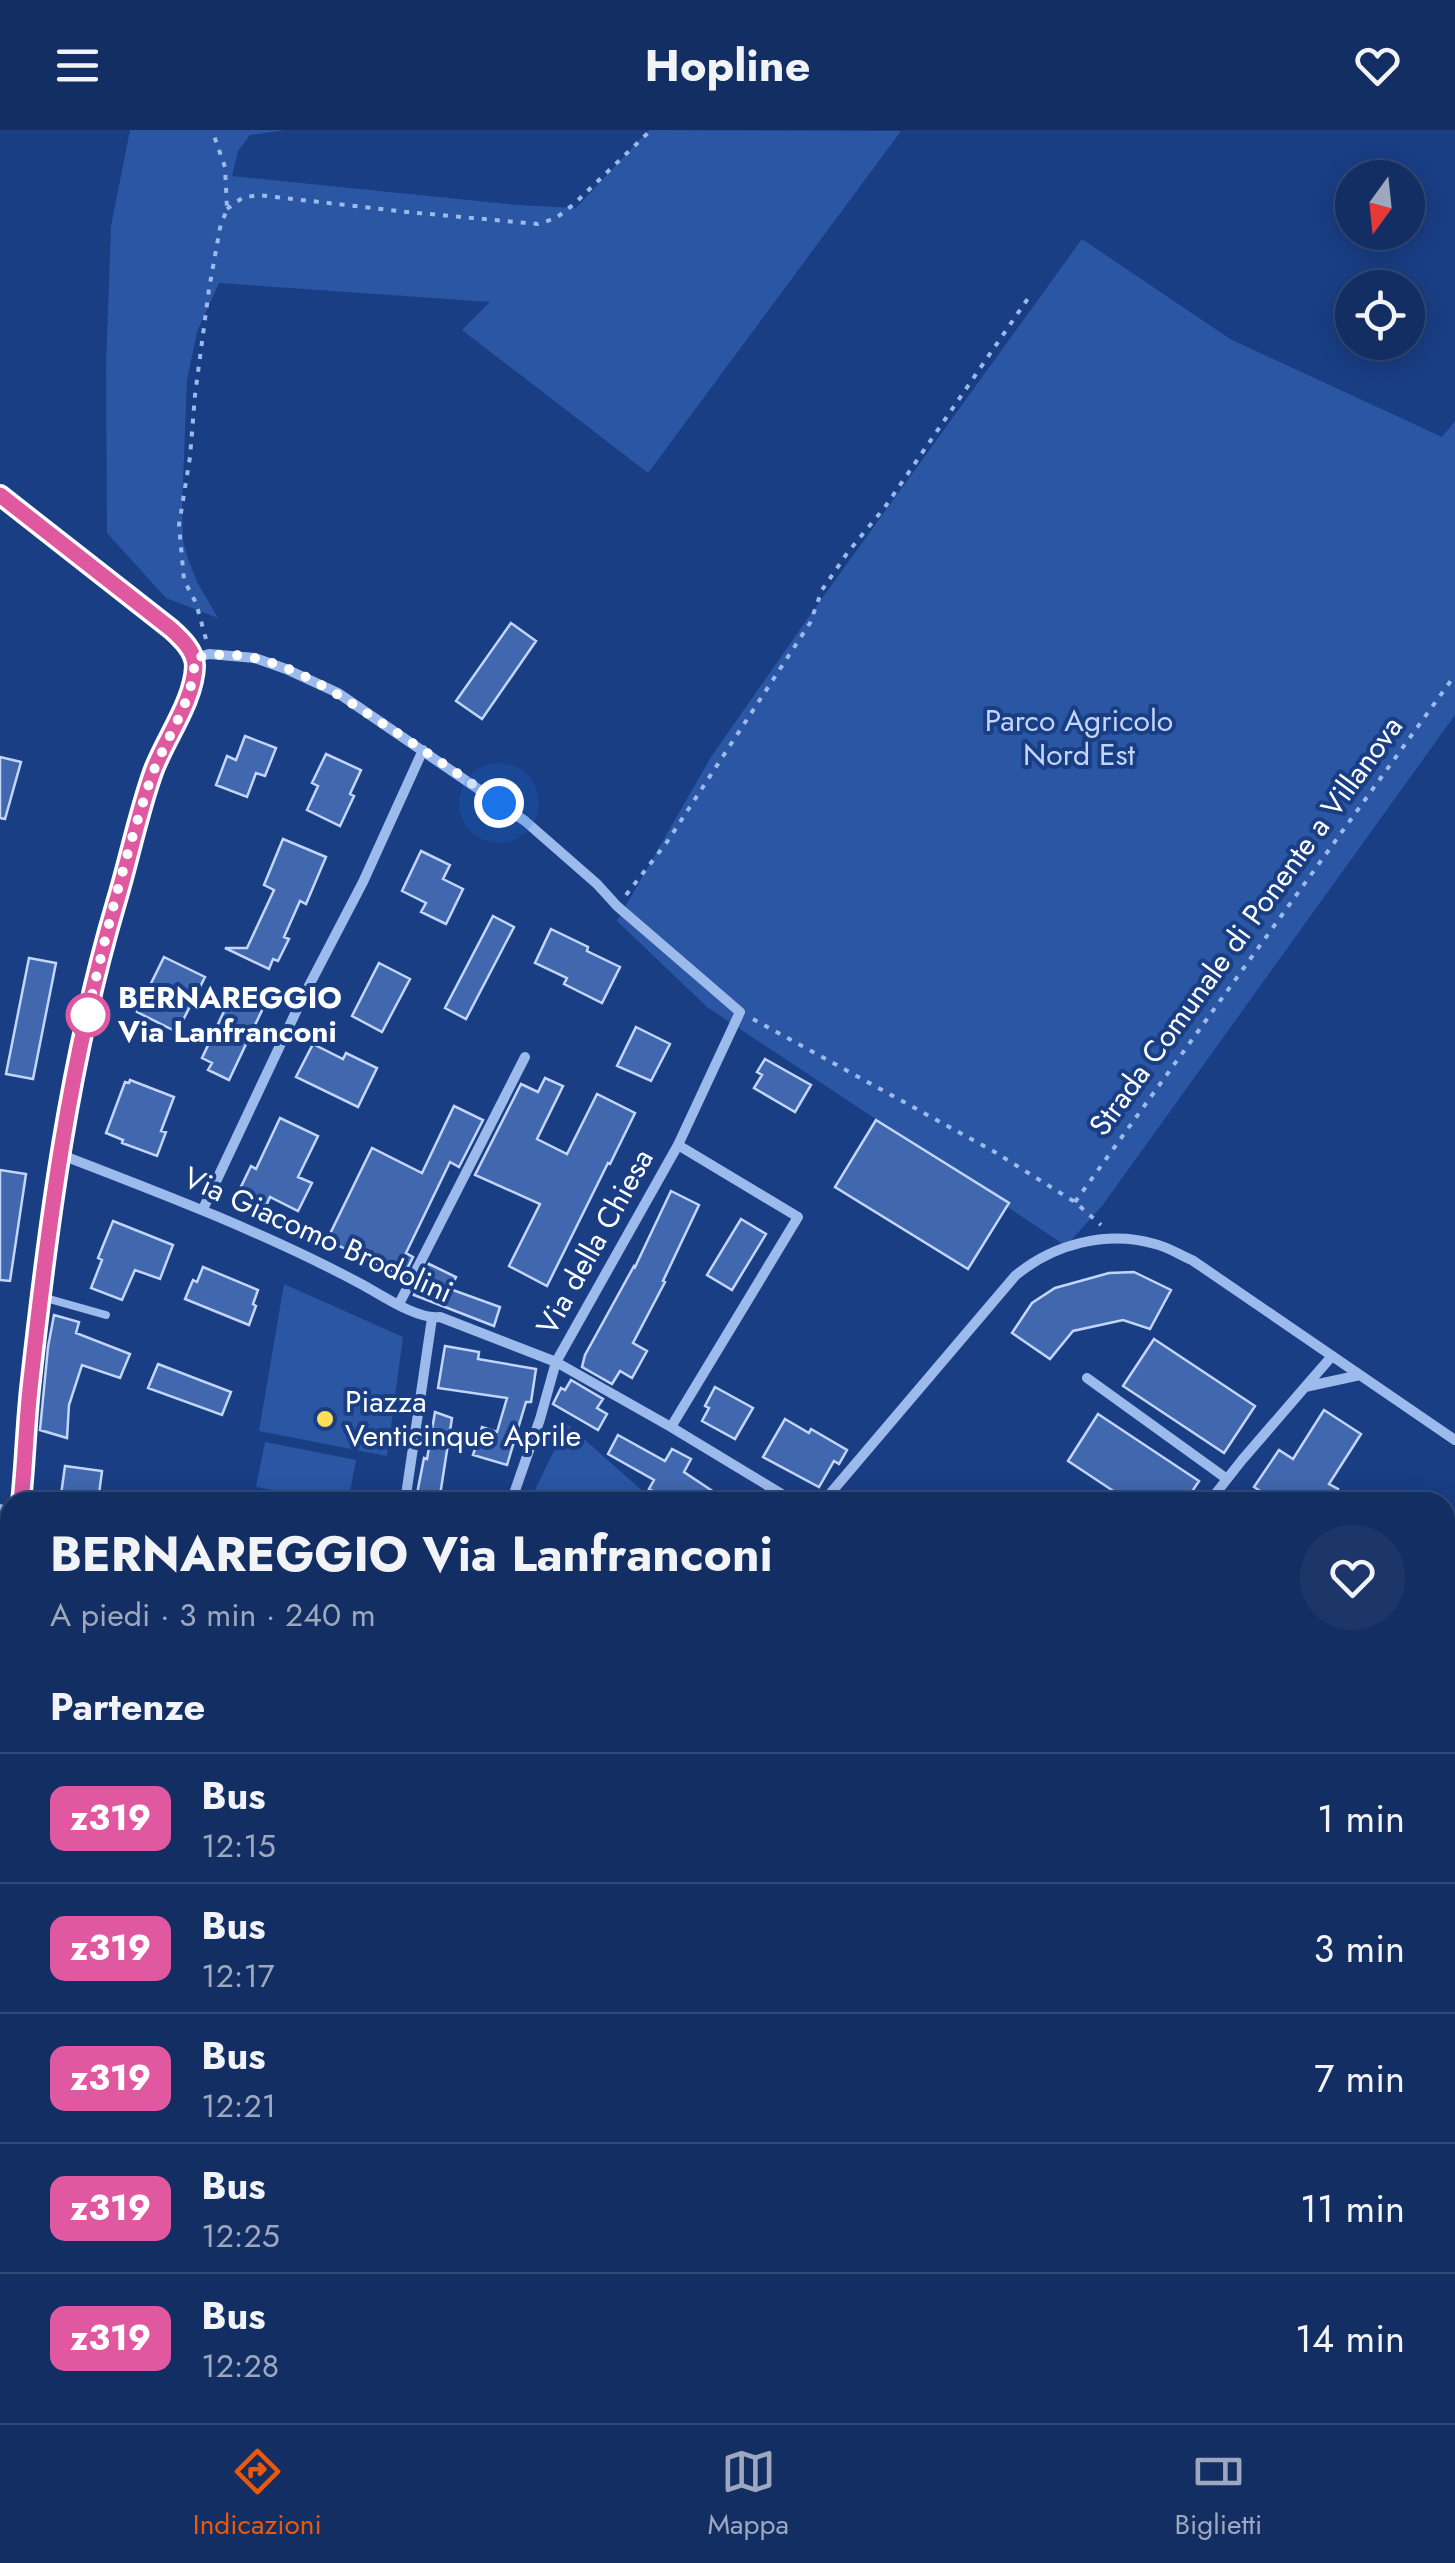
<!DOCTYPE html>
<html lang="it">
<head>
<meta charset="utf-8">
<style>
	:root { --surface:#132e63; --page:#1c3669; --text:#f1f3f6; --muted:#9da8be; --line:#324a78; --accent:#ea580c }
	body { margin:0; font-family:Jost,sans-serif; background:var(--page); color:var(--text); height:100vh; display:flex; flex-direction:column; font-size:38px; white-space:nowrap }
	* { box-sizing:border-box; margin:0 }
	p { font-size:32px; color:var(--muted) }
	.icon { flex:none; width:55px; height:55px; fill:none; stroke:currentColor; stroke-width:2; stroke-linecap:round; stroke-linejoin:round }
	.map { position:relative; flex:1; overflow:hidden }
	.side { position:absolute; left:0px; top:1362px; width:1455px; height:932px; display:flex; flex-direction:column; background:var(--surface); border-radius:30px 30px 0 0; box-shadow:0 5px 25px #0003,0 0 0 2px var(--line) }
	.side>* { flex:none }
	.badge { padding:0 20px; border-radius:15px; font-size:35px; line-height:65px }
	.needle { width:65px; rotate:195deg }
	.buttons { position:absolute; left:1335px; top:30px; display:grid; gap:20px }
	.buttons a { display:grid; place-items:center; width:90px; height:90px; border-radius:50%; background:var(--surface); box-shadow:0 5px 25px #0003,0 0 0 2px var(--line); font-size:50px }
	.you { position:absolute; width:50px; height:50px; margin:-25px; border:8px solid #fff; border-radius:50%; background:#1a73e8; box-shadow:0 0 0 15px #1a73e833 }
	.map>.badge { position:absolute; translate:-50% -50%; box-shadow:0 0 0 5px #fff }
	h2 { padding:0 50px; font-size:38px; line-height:90px }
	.round { display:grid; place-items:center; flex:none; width:105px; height:105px; border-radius:52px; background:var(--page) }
	.overview { display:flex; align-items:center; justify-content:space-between; height:170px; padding:0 50px }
	h1 { font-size:48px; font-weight:700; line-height:75px }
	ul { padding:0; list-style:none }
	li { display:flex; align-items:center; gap:30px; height:130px; padding:0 50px; border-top:2px solid var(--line) }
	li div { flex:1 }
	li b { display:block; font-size:38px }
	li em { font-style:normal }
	li .badge { min-width:110px; font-weight:700; text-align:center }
	header { display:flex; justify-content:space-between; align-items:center; height:130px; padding:0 50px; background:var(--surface); font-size:45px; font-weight:700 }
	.tab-bar { display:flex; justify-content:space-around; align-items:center; height:140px; border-top:2px solid var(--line); background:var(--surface); font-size:28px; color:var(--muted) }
	.tab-bar a { display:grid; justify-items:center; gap:5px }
	.tab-bar .selected { color:var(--accent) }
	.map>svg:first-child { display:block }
	.green { fill:#2b56a3 }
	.building { fill:#4168ae; stroke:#c3d6f9; stroke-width:2.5 }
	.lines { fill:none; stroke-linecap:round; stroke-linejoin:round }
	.path { stroke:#9dbaec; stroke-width:4; stroke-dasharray:5 8; stroke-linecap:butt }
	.service { stroke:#9dbaec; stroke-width:8 }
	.minor { stroke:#9dbaec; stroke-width:10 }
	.line-casing { stroke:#fff; stroke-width:22 }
	.line { stroke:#df58a0; stroke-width:15 }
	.walk { stroke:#fff; stroke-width:10; stroke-dasharray:0 18 }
	.stop-dot { fill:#fff; stroke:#df58a0; stroke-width:5 }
	.poi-dot { fill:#ffde58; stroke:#193e84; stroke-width:4 }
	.labels { text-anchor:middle; stroke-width:8; stroke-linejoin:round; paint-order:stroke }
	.park-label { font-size:30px; fill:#c3d6f9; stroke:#193e84 }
	.street-label { font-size:30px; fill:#fff; stroke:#193e84 }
	.stop-label { font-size:30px; font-weight:bold; fill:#fff; stroke:#193e84; text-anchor:start }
	.poi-label { font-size:30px; fill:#fff; stroke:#193e84; text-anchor:start }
</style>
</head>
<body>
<header><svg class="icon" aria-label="menu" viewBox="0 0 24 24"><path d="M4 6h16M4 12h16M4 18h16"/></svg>Hopline<svg class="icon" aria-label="heart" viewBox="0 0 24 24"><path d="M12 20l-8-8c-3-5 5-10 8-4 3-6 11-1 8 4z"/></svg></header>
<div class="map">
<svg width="1455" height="2293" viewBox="0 0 1455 2293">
	<rect width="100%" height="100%" fill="#193e84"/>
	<path class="green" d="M130,0H286L250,5L238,21L232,46L517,75L576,78L649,0L901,1L648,343L462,200L490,172L219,153L197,202L187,250L182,379L183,411L188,429L197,452L218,488L166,468L107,403L106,236L111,96Z
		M1082,109L1230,209L1442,307L1455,291V585L1102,1076L1066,1116L707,877L617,791L711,627L815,478Z
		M284,1154L403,1207L387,1326L259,1301Z
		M567,1294L655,1372H529Z
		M265,1312L356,1330L348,1372H335L256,1357Z"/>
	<path class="building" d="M511,493L536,511L482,589L456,571Z
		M245,606L276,618L265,646L256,643L247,667L216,655L227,626L236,630Z
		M326,624L361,640L350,664L354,666L340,696L307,680L318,656L312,653Z
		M0,627L21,632L5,689L0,688Z
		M283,709L326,727L306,774L300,771L284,807L289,809L278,831L273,829L269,839L225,818H247L274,760L264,755Z
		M421,721L450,735L443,749L463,759L446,794L421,782L426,773L402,761Z
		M493,786L514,797L466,889L445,878Z
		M551,799L588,817L587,821L620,837L602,873L564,854L567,848L535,833Z
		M164,827L205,847L177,902L137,882Z
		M29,828L56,833L33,949L6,944Z
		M379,833L410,849L382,902L352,886Z
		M234,860L265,874L229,950L208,940L212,933L202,928Z
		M636,897L670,914L651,951L617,936Z
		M313,914L343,929L346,923L377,938L358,977L296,947Z
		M765,929L811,955L795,982L754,958L762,945L757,942Z
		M545,948L563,956L537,1009L567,1024L597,964L635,983L610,1034L608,1033L547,1156L509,1136L540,1074L475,1045L521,954L538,962Z
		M130,950L174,967L161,1001L166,1002L157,1026L122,1013L123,1010L106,1003L125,952L129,953Z
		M454,976L483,990L459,1037L450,1032L406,1123L413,1127L403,1147L327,1110L372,1018L422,1043Z
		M280,988L318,1006L298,1047L312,1053L298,1081L270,1067L266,1076L238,1063L251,1036L256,1039Z
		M876,990L1009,1073L968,1139L835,1057Z
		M0,1040L26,1044L10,1151L0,1150Z
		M671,1061L699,1075L663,1151L665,1152L633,1213L647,1221L632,1248L620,1241L612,1254L582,1237L585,1225L634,1136L635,1137Z
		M741,1089L766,1104L732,1160L707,1145Z
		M113,1091L173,1115L160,1149L135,1140L122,1170L91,1158L102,1130L98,1128Z
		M429,1134L456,1147L450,1159L500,1177L494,1196L414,1165Z
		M203,1137L258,1160L253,1174L256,1176L249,1195L185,1169L193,1150L197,1152Z
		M1134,1142L1171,1160L1150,1199L1123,1190L1073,1201L1050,1229L1012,1203L1032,1173L1055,1158L1109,1143Z
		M54,1185L79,1192L76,1203L130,1224L120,1248L82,1235L69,1275L67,1308L40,1300L48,1217Z
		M1154,1209L1255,1276L1224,1323L1123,1256Z
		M445,1216L479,1222L478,1229L536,1239L531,1272H526L507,1335L473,1325L482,1297L497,1302L507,1268L438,1258Z
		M158,1234L231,1262L222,1285L148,1258Z
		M571,1250L603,1269L597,1278L607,1284L598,1300L553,1274L561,1258L565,1260Z
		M715,1257L753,1278L735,1309L702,1291L709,1278L705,1276Z
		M1324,1280L1361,1304L1329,1354L1338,1359L1329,1372H1277L1254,1357L1279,1320L1293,1329Z
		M435,1282L452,1288L439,1372L416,1369L424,1328L427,1329Z
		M1098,1284L1199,1351L1185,1372H1130L1068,1331Z
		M785,1289L809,1303L811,1299L847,1320L839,1334L834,1331L819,1357L763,1327Z
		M618,1305L665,1331L672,1319L691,1329L684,1342L729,1372H685L672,1364L669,1369L649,1359L654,1350L608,1324Z
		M65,1336L102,1341L98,1372H60Z"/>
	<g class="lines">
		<path class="path" d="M227,79L242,68L258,65L407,82L538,94L556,88L574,74L651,0
			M206,509L196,473L184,450L179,395L190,327L195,265L209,159L220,98L227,79L225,37L212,0
			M626,765L667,712L810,493L822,460L848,422L885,377L1031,164
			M753,889L993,1021L1075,1072L1101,1095
			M1075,1072L1455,545"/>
		<path class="service" d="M42,1167L106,1185"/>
		<path class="minor" d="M0,365L171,499L181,507L194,528
			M194,528L209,524L255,528L286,539L338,563L525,691L597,754L617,776L740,882L678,1015L556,1232L540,1289L511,1372
			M59,1024C163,1064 266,1103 363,1155C383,1166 418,1190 440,1187L556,1232L671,1297L795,1372
			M203,1079L302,869L363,752L423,620
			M399,1174L525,927
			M1332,1226L1305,1257L1360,1245
			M1087,1248L1227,1349
			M671,1297L798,1087L678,1015
			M21,1372L35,1218L59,1024L69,969L107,805L148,657L157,630L190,559L195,537L194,528
			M405,1372L432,1188
			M823,1372L1015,1146C1053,1114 1107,1100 1155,1114C1168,1117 1180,1125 1192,1130L1455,1310
			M1209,1372L1242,1330L1305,1257
			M0,1379L10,1384
			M1445,1764L1455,1750
			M1445,2162L1455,2169
			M857,2285L871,2293
			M205,2293L210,2285"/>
	</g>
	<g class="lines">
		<g class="line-casing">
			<path id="line" d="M0,365L171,499C181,508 195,521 195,536C194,571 165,609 153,642C138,684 129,730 116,773C69,932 48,1095 30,1259C26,1297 25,1335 21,1372"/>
		</g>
		<use href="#line" class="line"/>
		<path class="walk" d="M88,885L86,892C104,811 124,729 150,651C162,613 197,568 194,528C266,511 334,562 391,599C428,623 463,647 499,673"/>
	</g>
	<circle class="stop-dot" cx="88" cy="885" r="20"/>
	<circle class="poi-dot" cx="325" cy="1289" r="10"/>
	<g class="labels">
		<g class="park-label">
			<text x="1079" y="601">Parco Agricolo<tspan x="1079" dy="34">Nord Est</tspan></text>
		</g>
		<g class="street-label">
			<text transform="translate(1246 796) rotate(-54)" y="10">Strada Comunale di Ponente a Villanova</text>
			<text transform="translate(318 1105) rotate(24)" y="10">Via Giacomo Brodolini</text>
			<text transform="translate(595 1112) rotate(-61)" y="10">Via della Chiesa</text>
		</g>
		<g class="stop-label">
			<text x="118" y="878">BERNAREGGIO<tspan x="118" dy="34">Via Lanfranconi</tspan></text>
		</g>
		<g class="poi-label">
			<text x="345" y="1282">Piazza<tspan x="345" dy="34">Venticinque Aprile</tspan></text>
		</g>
	</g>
</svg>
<div class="buttons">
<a><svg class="needle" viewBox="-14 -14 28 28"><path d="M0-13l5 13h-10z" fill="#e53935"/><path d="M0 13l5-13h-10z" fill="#9da8be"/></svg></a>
<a><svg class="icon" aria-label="locate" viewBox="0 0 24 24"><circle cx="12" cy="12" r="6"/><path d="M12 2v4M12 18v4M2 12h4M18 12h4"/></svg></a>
</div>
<div class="you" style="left:499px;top:673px"></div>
<section class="side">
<div class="overview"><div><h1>BERNAREGGIO Via Lanfranconi</h1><p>A piedi · 3 min · 240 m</p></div><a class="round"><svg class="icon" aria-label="heart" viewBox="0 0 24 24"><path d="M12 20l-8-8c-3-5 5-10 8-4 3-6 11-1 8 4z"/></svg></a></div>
<h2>Partenze</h2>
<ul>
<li><span class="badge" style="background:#df58a0;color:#fff">z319</span><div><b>Bus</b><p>12:15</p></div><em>1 min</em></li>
<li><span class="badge" style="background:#df58a0;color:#fff">z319</span><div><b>Bus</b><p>12:17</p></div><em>3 min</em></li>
<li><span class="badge" style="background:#df58a0;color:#fff">z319</span><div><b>Bus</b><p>12:21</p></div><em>7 min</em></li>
<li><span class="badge" style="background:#df58a0;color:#fff">z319</span><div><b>Bus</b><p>12:25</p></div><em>11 min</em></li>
<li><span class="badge" style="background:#df58a0;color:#fff">z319</span><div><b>Bus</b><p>12:28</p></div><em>14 min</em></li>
</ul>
</section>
</div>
<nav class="tab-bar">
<a class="selected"><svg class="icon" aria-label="directions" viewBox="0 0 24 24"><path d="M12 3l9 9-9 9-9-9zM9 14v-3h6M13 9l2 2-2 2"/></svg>Indicazioni</a>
<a><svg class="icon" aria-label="map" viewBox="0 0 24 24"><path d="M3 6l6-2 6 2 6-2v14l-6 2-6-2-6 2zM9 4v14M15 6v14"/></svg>Mappa</a>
<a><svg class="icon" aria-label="tickets" viewBox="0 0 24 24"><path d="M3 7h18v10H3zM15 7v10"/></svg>Biglietti</a>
</nav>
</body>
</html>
